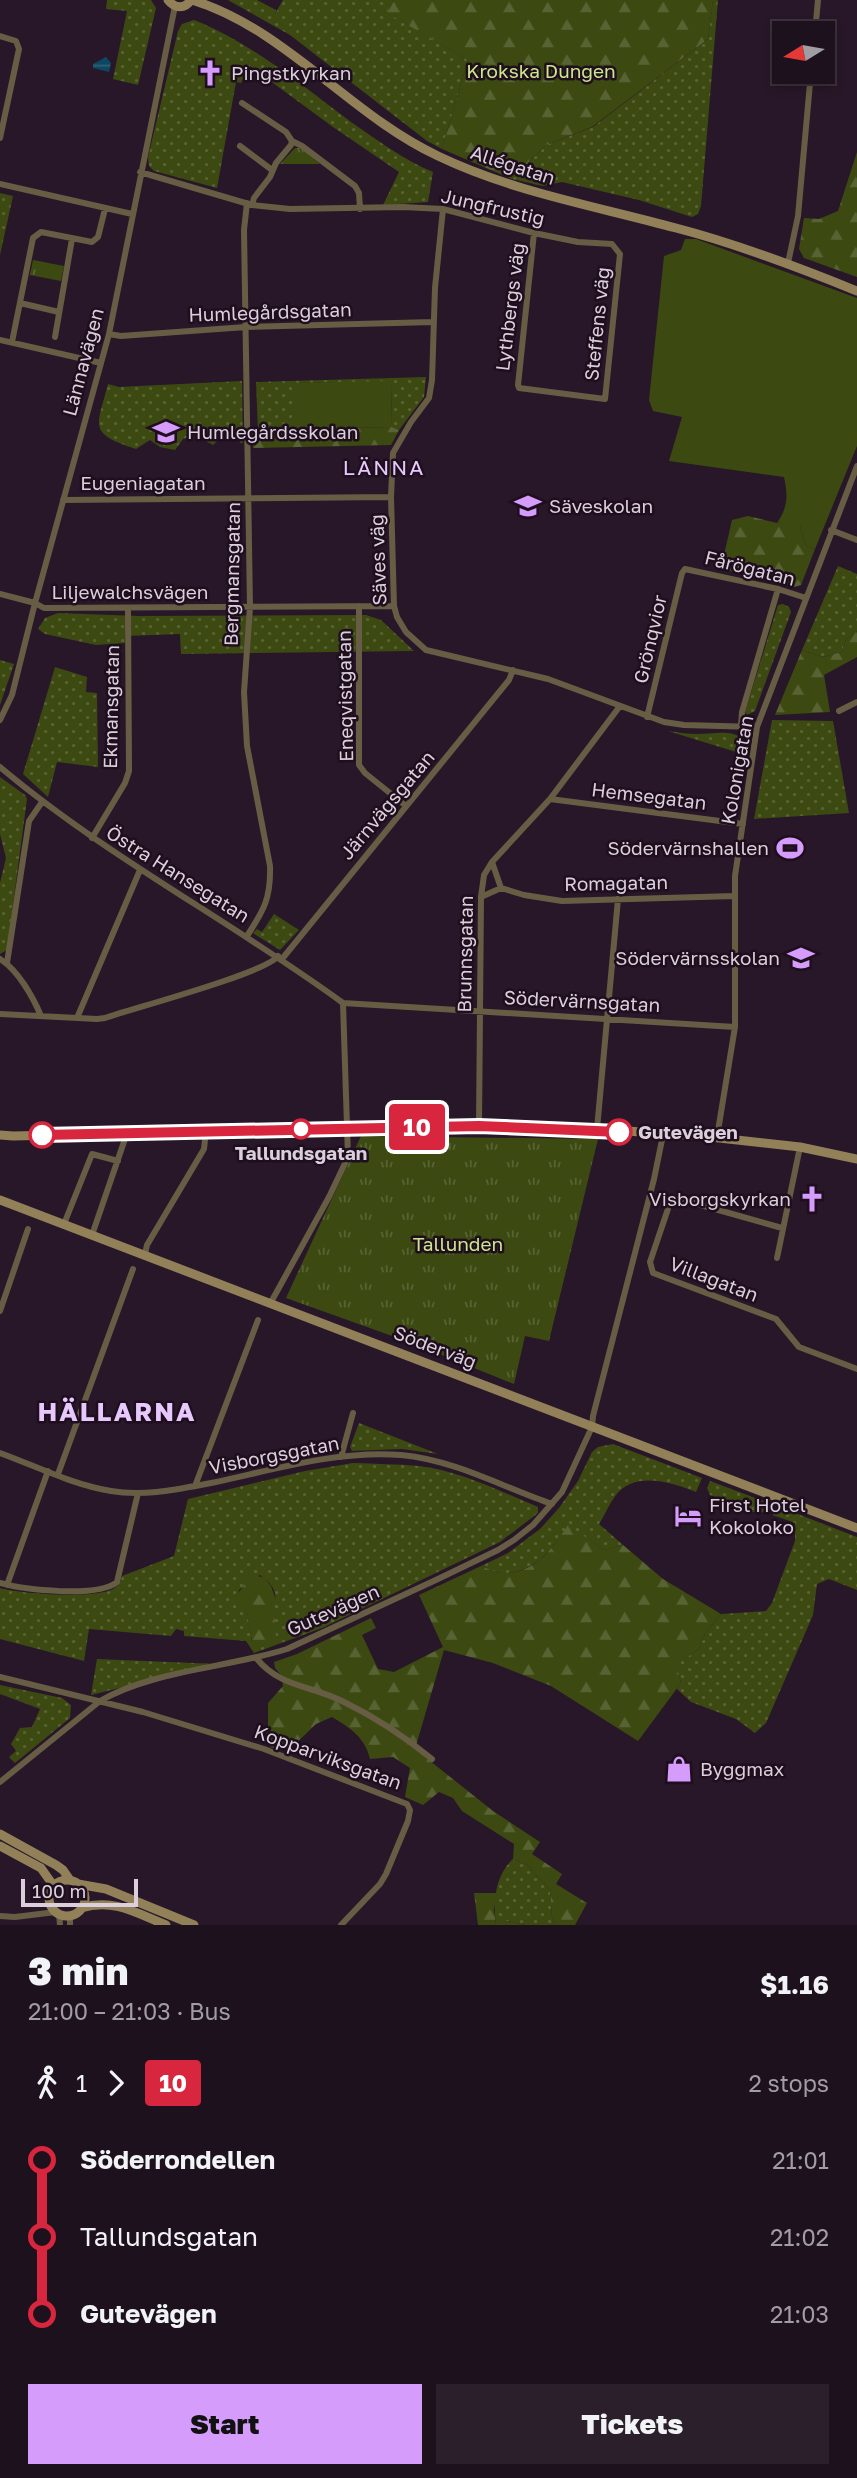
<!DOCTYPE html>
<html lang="en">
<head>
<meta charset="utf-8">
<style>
	:root { --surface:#1e111e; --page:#2b1f2b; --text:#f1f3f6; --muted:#a19da4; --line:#3c313c; --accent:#d59cfb }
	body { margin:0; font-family:"Golos Text",sans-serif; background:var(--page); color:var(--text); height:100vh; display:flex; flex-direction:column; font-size:26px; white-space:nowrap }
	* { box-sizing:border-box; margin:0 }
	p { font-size:23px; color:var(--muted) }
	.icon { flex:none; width:38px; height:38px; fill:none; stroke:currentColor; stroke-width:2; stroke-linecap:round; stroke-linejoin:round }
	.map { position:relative; height:1925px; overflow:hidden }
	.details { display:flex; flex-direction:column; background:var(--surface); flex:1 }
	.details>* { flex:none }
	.badge { padding:0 14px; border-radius:5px; font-size:24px; line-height:46px }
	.needle { width:46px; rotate:259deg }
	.buttons { position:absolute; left:772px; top:21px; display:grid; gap:14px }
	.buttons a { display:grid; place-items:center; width:63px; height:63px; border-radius:0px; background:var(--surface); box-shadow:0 4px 10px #0003,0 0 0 2px var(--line); font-size:35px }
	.scale { position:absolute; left:21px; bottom:18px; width:117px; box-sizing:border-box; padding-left:7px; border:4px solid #dbcfdb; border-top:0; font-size:19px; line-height:24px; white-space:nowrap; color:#dbcfdb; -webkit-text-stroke:5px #1e0e1e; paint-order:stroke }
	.map>.badge { position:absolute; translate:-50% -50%; box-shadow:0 0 0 4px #fff }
	.legs { display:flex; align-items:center; gap:10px; height:77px; padding:0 28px; font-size:23px }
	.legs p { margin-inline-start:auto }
	.summary { display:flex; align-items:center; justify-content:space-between; height:119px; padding:0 28px }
	h1 { font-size:38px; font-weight:800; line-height:52px }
	.action { display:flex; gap:14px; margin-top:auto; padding:14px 28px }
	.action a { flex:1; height:80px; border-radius:0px; background:var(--accent); color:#111; font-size:28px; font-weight:800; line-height:80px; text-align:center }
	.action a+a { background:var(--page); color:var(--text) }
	ul { padding:0 28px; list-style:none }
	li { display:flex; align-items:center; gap:24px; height:77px; font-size:26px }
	li i { display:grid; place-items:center; width:10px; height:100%; margin:0 9px; background:currentColor }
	li i::after { content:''; width:18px; height:18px; margin:-9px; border:5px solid; border-radius:50%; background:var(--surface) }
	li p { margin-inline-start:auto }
	li:first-child i { background:linear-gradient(#0000 50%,currentColor 0) }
	li:last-child i { background:linear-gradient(currentColor 50%,#0000 0) }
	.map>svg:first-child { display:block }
	.grass { fill:url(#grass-dots); fill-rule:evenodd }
	.forest { fill:url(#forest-firs) }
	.park { fill:url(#park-tufts) }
	.pitch { fill:#3c4a12 }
	.water { fill:url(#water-rules) }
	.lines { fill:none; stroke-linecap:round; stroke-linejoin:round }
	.street { stroke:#675d44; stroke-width:6 }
	.secondary { stroke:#928158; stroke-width:9 }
	.line-1-casing { stroke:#fff; stroke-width:16 }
	.line-1 { stroke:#d7263d; stroke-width:10 }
	.stop-1-dot { fill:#fff; stroke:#d7263d; stroke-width:3.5 }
	.labels { text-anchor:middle; stroke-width:5; stroke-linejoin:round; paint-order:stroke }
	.park-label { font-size:19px; fill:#cce68b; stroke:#1e0e1e }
	.poi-label { font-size:19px; fill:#dbcfdb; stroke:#1e0e1e; text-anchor:start }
	.street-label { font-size:19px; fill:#dbcfdb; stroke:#1e0e1e }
	.stop-label { font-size:19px; font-weight:bold; fill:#dbcfdb; stroke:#1e0e1e; text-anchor:start }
	.neighbourhood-label { font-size:21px; letter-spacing:2px; fill:#e7c8fd; stroke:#1e0e1e }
	.district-label { font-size:26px; font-weight:bold; letter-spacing:2px; fill:#e7c8fd; stroke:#1e0e1e }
</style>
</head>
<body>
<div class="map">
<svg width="857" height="1925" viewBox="0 0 857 1925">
	<defs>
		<pattern id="grass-dots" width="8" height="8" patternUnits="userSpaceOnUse" patternTransform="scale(1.75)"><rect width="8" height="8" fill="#3c4a12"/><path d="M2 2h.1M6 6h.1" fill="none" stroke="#586334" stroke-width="1.8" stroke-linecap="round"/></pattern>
		<pattern id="forest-firs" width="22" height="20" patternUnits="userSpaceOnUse" patternTransform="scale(1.75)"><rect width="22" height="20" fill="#3c4a12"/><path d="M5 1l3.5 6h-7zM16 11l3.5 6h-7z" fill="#586334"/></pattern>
		<pattern id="park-tufts" width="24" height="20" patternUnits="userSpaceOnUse" patternTransform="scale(1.75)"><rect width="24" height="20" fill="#3c4a12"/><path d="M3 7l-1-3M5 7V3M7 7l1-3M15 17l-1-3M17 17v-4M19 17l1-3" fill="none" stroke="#586334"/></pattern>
		<pattern id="water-rules" width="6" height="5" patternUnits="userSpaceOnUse" patternTransform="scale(1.75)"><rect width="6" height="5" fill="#0d4761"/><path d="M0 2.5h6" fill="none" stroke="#306077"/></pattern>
	</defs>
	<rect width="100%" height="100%" fill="#281728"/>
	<path class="grass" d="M107,0H151L156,8L138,85L113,79L127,11L106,9Z
		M228,0H257L276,10L275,14L283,0H393L388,13L468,60L442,149L427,141L290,35Z
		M713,0H718L701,206L698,214L692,217L639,200L562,182L543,186L512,179L546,145L593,127L708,39Z
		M194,20C252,43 301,85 351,122C377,140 404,160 433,172L428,202L383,205L399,172L333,127L250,66L241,83L236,82L217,188L154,171L149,166L148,157L178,31L182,24Z
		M0,193L13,196L0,255Z
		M426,377L424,397L399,430L392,427L391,382L293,383V429L258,430L256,382Z
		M242,381L243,443H240V434H225L213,445L195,435L183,439L175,450L160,447L150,440L136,449C87,433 97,427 108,384L119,387Z
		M838,566L857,574V631L846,639L842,652L823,657L802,650Z
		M783,604L789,607L791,612L755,711L747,715L745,712L778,605Z
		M58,613L138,616L366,615L381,620L414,651L181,654L180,634L125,636V643L96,645L45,634L38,629L45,618Z
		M0,660L14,664L0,705Z
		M55,667L87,677L86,692L97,693L98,767L57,762L48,797L23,774Z
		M772,720L833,721L849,813L754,819Z
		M668,731C677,732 687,734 697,734C719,734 746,725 746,755Z
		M0,777L25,795L27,799L7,950L0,954V883L6,858L0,834Z
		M274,914L299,930L280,950L253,933L257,929L262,932Z
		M359,1423L438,1454L402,1449L352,1451L350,1447Z
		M613,1444L702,1478L696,1492C673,1483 635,1470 616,1495C609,1504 605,1515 599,1524L623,1545L604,1550L568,1526C552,1549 534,1574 502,1573C496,1573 487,1568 481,1566L508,1553L540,1529L559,1508L578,1481L592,1452L598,1447Z
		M353,1463C375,1464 397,1464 419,1466C460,1471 500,1491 538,1507V1513L500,1542L322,1628L254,1653L246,1641L184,1636V1631L176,1629L171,1636L89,1629L84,1661L0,1639V1588C21,1594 95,1599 113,1589C119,1586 120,1582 122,1576L174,1556L188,1499L305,1471ZM260,1575C292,1596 267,1621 252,1643L247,1610L237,1606L239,1590Z
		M710,1481L769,1503L766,1510L759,1514L710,1495L707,1488Z
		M777,1506L857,1537V1590L829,1579L817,1584L813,1615L766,1723L755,1733L736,1719L691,1702L677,1689L681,1682L675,1665L699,1649L705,1634L721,1614L766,1611L772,1603L795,1541V1523L773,1515Z
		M97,1659L217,1664L91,1695Z
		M0,1685L62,1698L71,1705L70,1718L15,1763L9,1757L16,1751L11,1744L20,1728L32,1727L40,1709L0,1694Z
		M513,1859L526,1864L550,1890L552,1918L555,1925H525L508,1921L496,1925C493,1902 495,1875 513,1859Z"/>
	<path class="forest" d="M393,0H713L708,39L592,127L546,145L512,179L442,149L468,60L387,13Z
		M857,152V277L804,258L799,249L804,218L819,219L838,211Z
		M392,427L399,430L391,445L253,448L252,430Z
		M748,516L777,523L790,520L800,526L806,546L815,549L801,585L794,587L725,570L724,555L732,520Z
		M857,631V657L824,675L830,712L775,715L802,650L823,657L842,652L846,639Z
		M568,1525L604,1550L623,1545L663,1579L721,1614L705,1634L699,1649L676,1665L681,1683L638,1741L551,1686L493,1663L444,1650L415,1749L493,1811L540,1842L532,1854L562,1874L556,1884L587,1903L575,1925H555L552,1918L550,1890L526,1864L513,1859L514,1844L462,1811L453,1798L439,1792L423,1805L405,1797L410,1768L393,1757L370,1759C365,1737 350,1728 332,1717L316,1724L290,1749L272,1748L265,1742L268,1725V1703L283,1686L281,1675L275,1668L274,1662L297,1654L371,1618L376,1628L362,1635L378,1669L394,1672L443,1647L419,1595L481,1566C487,1568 496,1573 502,1573C535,1574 552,1549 568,1525Z
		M248,1575L264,1577L271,1586L276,1600L274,1611L276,1636L272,1645L256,1648L252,1643L247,1611L236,1606L234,1598L243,1587Z
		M474,1893H497L494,1909L496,1924L508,1921L525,1925H478Z"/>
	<path class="park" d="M295,148H301L320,164H280Z
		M33,260L64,266L61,281L30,275Z
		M361,1136L598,1139L549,1341L525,1336L514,1384L420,1346L286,1298Z"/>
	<path class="pitch" d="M685,239H696L857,298V446L815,549L806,546L800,526L790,521L777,523C788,507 788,496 784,477L669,461L682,417L653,411L649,400L664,256L681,250Z
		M391,381L392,427L293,429L292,383Z"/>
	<path class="water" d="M106,57L111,63L109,72L93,68V64Z"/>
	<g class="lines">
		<path class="street" d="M815,33L818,0
			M0,36L16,41L19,49L0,138
			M242,103L286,132L292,141
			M240,146L272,170
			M140,172L252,205L290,209L403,207L443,209L534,233L578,242L612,244L620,254L605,399L519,388L518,385L534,233
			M0,184L132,214
			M247,203L244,230L250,607L244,692L247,746L270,866C271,898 264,910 247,936
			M252,205L254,198L270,177L276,163L291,145L292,141L302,146L355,186L359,193L360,209
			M443,209L435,288L432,380L429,398L411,422L393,453L391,497L394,606L397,617L406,632L426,650L548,679L664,722L684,725L757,727
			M788,263L798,216L811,72
			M20,303L59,312
			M109,334L121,336L246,327L433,322
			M55,337L72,239
			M0,340L101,363
			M12,342L33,238L41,232L92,242L98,237L105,209
			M63,500L391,497
			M831,530L857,540
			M0,594L35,603L44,608L394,606
			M359,606V765L365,773L406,806
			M839,711L857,702
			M647,717L682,573L685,569L778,589L806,598
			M0,720L12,695L35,603L109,334L175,6
			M741,726L742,712L778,589
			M0,767C107,857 231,921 343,1003
			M550,799L743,824
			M92,838L125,783L129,771L128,609
			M501,888L524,895L562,901L734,896
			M481,897L501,888L492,862
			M0,959C18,970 33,997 41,1016
			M282,959L509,680L513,670
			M7,963L29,821L42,802
			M343,1003L735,1027
			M0,1014L97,1019L105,1018C134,1008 266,973 278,956
			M77,1018L140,870
			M479,1126L481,897L484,875L492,862L550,799L620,706
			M597,1129L618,899
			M717,1137L735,1027V876L757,727L857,466
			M64,1224L92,1154L118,1161
			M782,1228L672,1197L650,1262L653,1273L776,1319L799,1347L857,1369
			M92,1235L127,1133
			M145,1254L147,1245L204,1149L206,1131
			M777,1258L800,1147
			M270,1304L329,1197L348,1157L343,1003
			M0,1311L28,1229
			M0,1453C36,1466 73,1485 111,1491C144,1497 179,1489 211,1483C273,1470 337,1450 401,1455C455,1460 502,1487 552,1504
			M341,1457L353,1413
			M58,1474L133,1269
			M195,1486L258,1320
			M0,1583C24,1590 98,1598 117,1582L138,1493
			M7,1585L48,1471
			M257,1659C281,1688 312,1685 344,1702C375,1717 405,1737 432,1759
			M0,1677L143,1712L264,1749L407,1804L410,1810L408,1821L386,1874L380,1884L341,1925
			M0,1782L100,1701C154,1670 227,1668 287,1649L438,1579L498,1550L514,1540L533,1525L562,1492L592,1427L593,1416L654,1179L663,1135
			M59,1914L60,1925
			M0,1916L15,1917L56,1912
			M70,1925V1916"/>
		<path class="secondary" d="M168,0C175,9 185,9 191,0
			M192,0C286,29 350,115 438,156C513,192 596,206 676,228C738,244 798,267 857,291
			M0,1135L13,1136L479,1126L597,1129L701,1136L800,1147L857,1159
			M0,1200L857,1528
			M0,1834L56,1865L63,1870L70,1880
			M0,1846L41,1868L53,1885
			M49 1898a18 18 0 1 1 36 0a18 18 0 1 1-36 0Z
			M78,1884L106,1889L194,1925
			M81,1908C114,1898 136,1913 166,1925"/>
	</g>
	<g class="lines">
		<g class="line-1-casing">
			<path id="line-1" d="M42,1135L479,1126L619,1132"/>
		</g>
		<use href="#line-1" class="line-1"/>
	</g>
	<defs>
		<g id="church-bare" transform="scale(2.1)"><path d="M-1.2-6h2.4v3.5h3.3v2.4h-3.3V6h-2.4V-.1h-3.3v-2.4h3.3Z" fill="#d59cfb" stroke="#1e0e1e" stroke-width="2.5" paint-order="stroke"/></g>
		<g id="school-bare" transform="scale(2.1)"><path d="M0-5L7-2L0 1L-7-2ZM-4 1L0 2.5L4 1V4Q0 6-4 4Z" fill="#d59cfb" stroke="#1e0e1e" stroke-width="2.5" paint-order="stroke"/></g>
		<g id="stadium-bare" transform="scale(2.1)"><path d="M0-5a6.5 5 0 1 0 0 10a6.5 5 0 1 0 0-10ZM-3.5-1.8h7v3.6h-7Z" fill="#d59cfb" stroke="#1e0e1e" stroke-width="2.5" paint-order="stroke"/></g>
		<g id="hotel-bare" transform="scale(2.1)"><path d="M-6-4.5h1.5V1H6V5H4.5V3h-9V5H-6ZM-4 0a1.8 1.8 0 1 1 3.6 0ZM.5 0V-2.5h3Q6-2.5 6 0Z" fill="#d59cfb" stroke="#1e0e1e" stroke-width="2.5" paint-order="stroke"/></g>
		<g id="shop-bare" transform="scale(2.1)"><path d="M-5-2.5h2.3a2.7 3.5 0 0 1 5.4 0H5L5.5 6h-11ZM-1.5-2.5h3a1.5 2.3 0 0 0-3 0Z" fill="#d59cfb" stroke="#1e0e1e" stroke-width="2.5" paint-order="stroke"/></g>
	</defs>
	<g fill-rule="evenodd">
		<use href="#church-bare" x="210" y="73"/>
		<use href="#school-bare" x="166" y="432"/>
		<use href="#school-bare" x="528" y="506"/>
		<use href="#stadium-bare" x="790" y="848"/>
		<use href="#school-bare" x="801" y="958"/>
		<use href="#church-bare" x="812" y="1199"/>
		<use href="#hotel-bare" x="688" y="1516"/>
		<use href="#shop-bare" x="679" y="1769"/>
	</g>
	<g class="stop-1-dot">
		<circle cx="301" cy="1129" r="9"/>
		<circle cx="619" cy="1132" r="12"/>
		<circle cx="42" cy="1135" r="12"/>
	</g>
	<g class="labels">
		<g class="park-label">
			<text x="541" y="78">Krokska Dungen</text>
			<text x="458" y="1251">Tallunden</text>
		</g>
		<g class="poi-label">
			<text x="231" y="80">Pingstkyrkan</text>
			<text x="187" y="439">Humlegårdsskolan</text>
			<text x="549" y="513">Säveskolan</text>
			<text x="769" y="855" text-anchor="end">Södervärnshallen</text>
			<text x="780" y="965" text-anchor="end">Södervärnsskolan</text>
			<text x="791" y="1206" text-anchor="end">Visborgskyrkan</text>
			<text x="709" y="1512">First Hotel<tspan x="709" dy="22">Kokoloko</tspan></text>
			<text x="700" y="1776">Byggmax</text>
		</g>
		<g class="street-label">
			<text transform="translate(513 165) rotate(18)" y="7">Allégatan</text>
			<text transform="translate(493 207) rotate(13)" y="7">Jungfrustig</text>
			<text transform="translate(510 307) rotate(-83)" y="7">Lythbergs väg</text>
			<text transform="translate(270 312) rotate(-2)" y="7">Humlegårdsgatan</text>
			<text transform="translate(597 324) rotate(-84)" y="7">Steffens väg</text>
			<text transform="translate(83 362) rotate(-75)" y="7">Lännavägen</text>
			<text x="143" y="490">Eugeniagatan</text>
			<text transform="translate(378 560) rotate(-92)" y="7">Säves väg</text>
			<text transform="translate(750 568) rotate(14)" y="7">Fårögatan</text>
			<text transform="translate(232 574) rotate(-89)" y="7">Bergmansgatan</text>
			<text x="130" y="599">Liljewalchsvägen</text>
			<text transform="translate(650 639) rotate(-77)" y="7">Grönqvior</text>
			<text transform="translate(345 696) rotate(-91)" y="7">Eneqvistgatan</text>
			<text transform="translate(111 707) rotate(-89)" y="7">Ekmansgatan</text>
			<text transform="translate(737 770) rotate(-80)" y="7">Kolonigatan</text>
			<text transform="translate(649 796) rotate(7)" y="7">Hemsegatan</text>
			<text transform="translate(387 805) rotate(-50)" y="7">Järnvägsgatan</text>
			<text transform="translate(178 874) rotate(32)" y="7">Östra Hansegatan</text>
			<text transform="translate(616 883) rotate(-1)" y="7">Romagatan</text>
			<text transform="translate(465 954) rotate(-89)" y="7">Brunnsgatan</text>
			<text transform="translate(582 1001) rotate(3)" y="7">Södervärnsgatan</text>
			<text transform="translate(714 1279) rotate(21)" y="7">Villagatan</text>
			<text transform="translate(435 1347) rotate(21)" y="7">Söderväg</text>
			<text transform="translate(274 1455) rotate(-11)" y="7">Visborgsgatan</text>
			<text transform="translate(333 1610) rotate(-24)" y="7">Gutevägen</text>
			<text transform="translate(328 1757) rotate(20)" y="7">Kopparviksgatan</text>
		</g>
		<g class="stop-label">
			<text x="638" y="1139">Gutevägen</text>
			<text x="301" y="1160" text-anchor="middle">Tallundsgatan</text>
		</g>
		<g class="neighbourhood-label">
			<text x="384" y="475">LÄNNA</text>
		</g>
		<g class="district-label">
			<text x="117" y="1421">HÄLLARNA</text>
		</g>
	</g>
</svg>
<div class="buttons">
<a><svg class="needle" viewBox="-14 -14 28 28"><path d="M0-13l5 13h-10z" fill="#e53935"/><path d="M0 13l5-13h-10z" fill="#a19da4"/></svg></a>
</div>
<div class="scale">100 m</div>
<b class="badge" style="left:417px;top:1127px;background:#d7263d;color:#fff">10</b>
</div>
<section class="details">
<div class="summary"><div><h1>3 min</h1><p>21:00 – 21:03 · Bus</p></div><b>$1.16</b></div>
<div class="legs"><svg class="icon" aria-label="walk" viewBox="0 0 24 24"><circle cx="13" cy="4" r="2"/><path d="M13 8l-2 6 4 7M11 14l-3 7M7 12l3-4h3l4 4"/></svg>1<svg class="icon" aria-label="forward" viewBox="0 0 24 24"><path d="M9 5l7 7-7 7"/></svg><b class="badge" style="background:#d7263d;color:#fff">10</b><p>2 stops</p></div>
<ul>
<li><i style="color:#d7263d"></i><b>Söderrondellen</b><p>21:01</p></li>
<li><i style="color:#d7263d"></i><span>Tallundsgatan</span><p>21:02</p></li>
<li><i style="color:#d7263d"></i><b>Gutevägen</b><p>21:03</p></li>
</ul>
<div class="action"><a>Start</a><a>Tickets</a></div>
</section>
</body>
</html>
